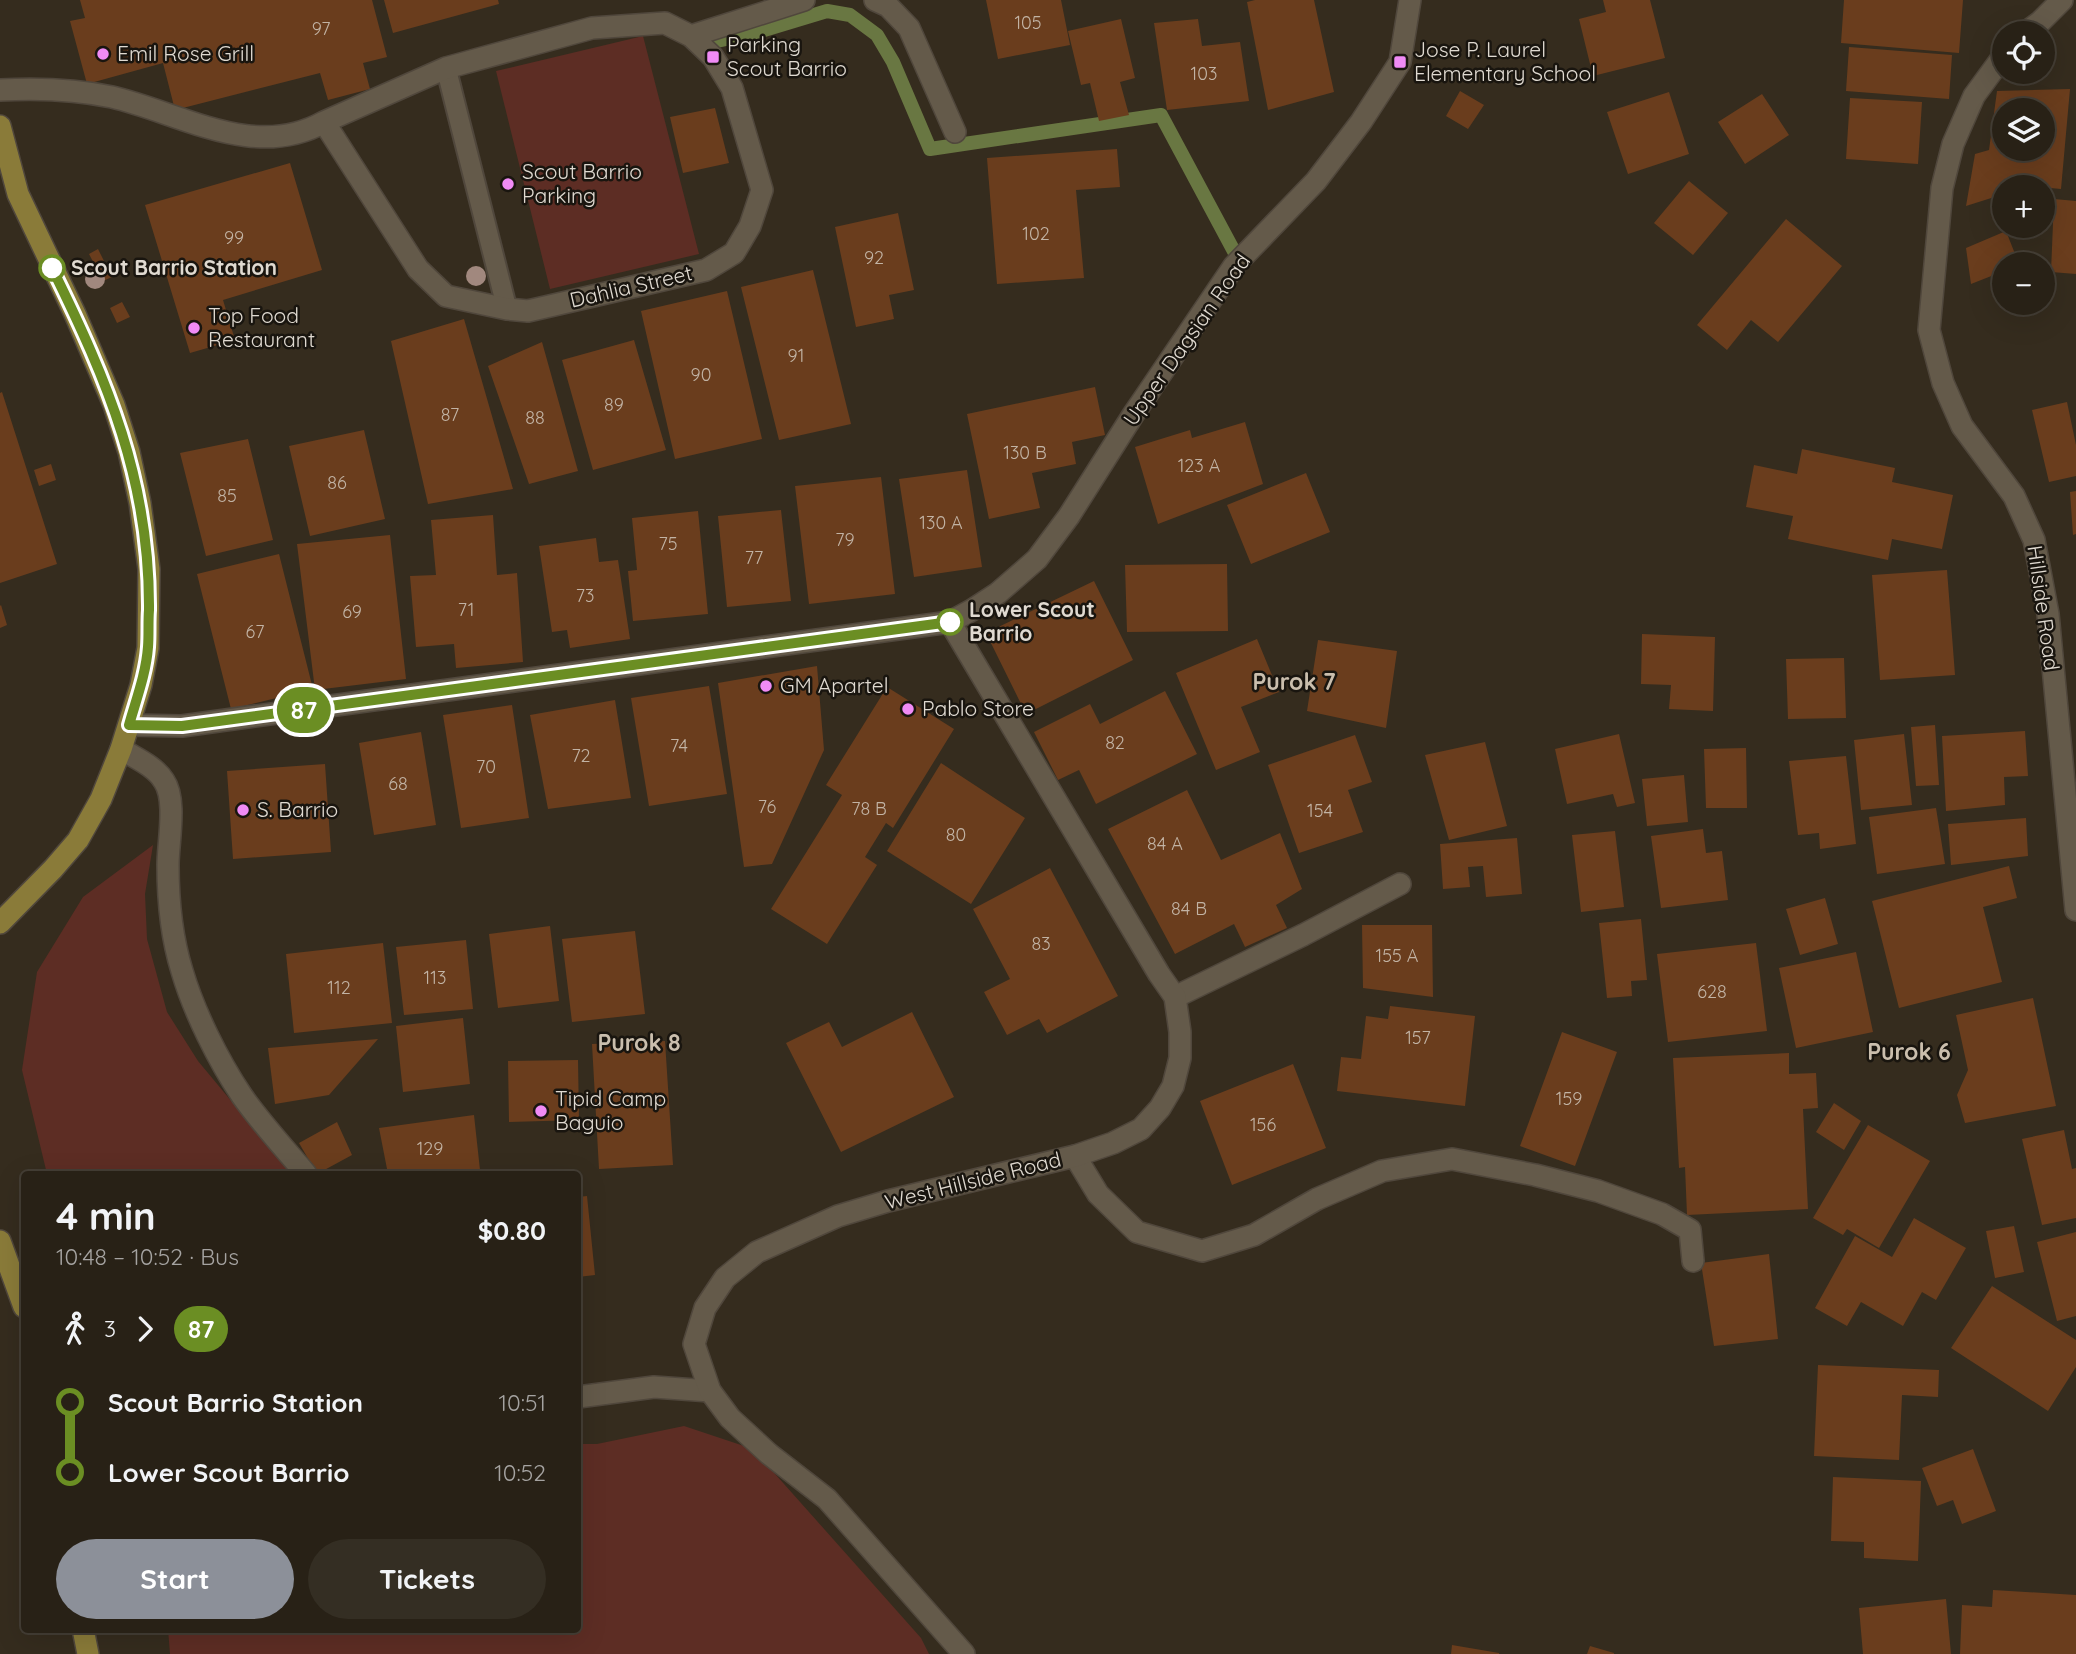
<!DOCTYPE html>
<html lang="en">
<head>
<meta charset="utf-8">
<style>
	:root { --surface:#282116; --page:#342e23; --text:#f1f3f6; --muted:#a5a3a1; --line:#443e35; --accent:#8c9099 }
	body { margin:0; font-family:Quicksand,sans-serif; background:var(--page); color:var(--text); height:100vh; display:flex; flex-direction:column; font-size:26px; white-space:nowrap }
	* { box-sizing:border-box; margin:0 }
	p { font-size:23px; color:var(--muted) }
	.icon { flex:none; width:38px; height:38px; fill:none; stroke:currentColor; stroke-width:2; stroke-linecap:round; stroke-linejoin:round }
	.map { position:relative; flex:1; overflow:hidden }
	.details { position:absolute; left:21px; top:1171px; width:560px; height:462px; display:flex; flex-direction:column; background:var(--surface); border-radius:7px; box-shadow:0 7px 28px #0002,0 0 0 2px var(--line) }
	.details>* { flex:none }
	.badge { padding:0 14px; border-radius:23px; font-size:24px; line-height:46px }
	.tools { position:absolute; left:1992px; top:21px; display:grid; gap:14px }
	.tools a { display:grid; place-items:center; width:63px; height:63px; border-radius:50%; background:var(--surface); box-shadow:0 7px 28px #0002,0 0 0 2px var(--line); font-size:35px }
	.map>.badge { position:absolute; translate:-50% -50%; box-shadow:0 0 0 4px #fff }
	.legs { display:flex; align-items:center; gap:10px; height:77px; padding:0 35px; font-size:23px }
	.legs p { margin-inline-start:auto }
	.head { display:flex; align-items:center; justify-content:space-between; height:119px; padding:0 35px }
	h1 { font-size:38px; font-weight:700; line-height:52px }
	.button { display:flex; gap:14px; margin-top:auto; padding:14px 35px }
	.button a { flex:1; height:80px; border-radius:42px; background:var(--accent); color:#fff; font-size:28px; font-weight:700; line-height:80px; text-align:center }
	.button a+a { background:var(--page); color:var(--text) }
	ul { padding:0 35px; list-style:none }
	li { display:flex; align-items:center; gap:24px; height:70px; font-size:26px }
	li i { display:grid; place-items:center; width:10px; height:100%; margin:0 9px; background:currentColor }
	li i::after { content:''; width:18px; height:18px; margin:-9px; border:5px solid; border-radius:50%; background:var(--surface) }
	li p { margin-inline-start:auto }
	li:first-child i { background:linear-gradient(#0000 50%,currentColor 0) }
	li:last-child i { background:linear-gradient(currentColor 50%,#0000 0) }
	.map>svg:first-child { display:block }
	.green { fill:#5d2d24 }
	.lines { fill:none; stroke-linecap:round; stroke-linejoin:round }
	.stream { stroke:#697742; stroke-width:14 }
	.building { fill:#6a3d1d; fill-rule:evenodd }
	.service-casing { stroke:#50473c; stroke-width:23 }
	.minor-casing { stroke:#50473c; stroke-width:24 }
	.tertiary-casing { stroke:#50473c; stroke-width:24 }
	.primary-casing { stroke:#50473c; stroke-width:24 }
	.service { stroke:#645a4a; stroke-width:19 }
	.minor { stroke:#645a4a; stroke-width:21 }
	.tertiary { stroke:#645a4a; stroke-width:21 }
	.primary { stroke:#8a7b39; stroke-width:21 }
	.tree { fill:#a1887e }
	.line-1-casing { stroke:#fff; stroke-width:16 }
	.line-1 { stroke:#6b8e23; stroke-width:10 }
	.poi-dot { fill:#f08bf5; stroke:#19150f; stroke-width:2.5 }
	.stop-1-dot { fill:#fff; stroke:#6b8e23; stroke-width:3.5 }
	.labels { text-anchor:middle; stroke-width:5; stroke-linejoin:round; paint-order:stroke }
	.number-label { font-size:18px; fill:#c2b3a4 }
	.poi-label { font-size:21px; fill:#e0dad1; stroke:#19150f; text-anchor:start }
	.stop-label { font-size:21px; font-weight:bold; fill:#e0dad1; stroke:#19150f; text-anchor:start }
	.street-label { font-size:21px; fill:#e0dad1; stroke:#19150f }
	.neighbourhood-label { font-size:23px; font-weight:bold; fill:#cabead; stroke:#19150f }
</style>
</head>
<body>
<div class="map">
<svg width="2076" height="1654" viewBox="0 0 2076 1654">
	<rect width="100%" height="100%" fill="#352c1e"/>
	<path class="green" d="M643,36L699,254L550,289L496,71Z
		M153,845L145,894L147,939L167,1012L198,1061L292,1174H47L22,1070L37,972L83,897Z
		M684,1426L753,1449L921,1638L929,1654H170L168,1629H578V1444H597Z"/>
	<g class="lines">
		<path class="stream" d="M717,41L758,32L827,11L850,15L877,35L893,62L930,149L1161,115L1236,255"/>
	</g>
	<path class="building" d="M80,0H372L387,57L363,63L370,89L328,100L320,73L175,110L163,63L87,84L70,21L85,18Z
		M384,0H498L499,4L393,33Z
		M986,0H1061L1070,45L998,59Z
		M1255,0H1314L1334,92L1268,110L1247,2Z
		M1603,0H1650L1665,58L1593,76L1579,19L1606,12Z
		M1844,0H1963L1959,53L1841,43Z
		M1121,19L1135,78L1120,82L1129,115L1099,121L1090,83L1081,85L1068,31Z
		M1198,19L1202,46L1240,42L1249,101L1167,110L1154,23Z
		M1849,47L1952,55L1949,99L1846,91Z
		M2070,89L2061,189L2008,184L2007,187H2004V194L1966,206L1975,154L1989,150L1997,91ZM2004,110H2042V149H2004Z
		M1460,91L1484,105L1468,129L1446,116Z
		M1669,92L1689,154L1628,174L1607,112Z
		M1762,94L1789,135L1745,164L1718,122Z
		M1850,98L1922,102L1918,164L1846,159Z
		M715,108L729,163L683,173L670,117Z
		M1117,149L1120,187L1076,190L1084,278L997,284L987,158Z
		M290,163L322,270L223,300L235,340L190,353L145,205Z
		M1689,181L1728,213L1693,255L1654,223Z
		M2054,199L2076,201V274L2051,272Z
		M898,213L914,290L889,295L894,319L856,327L835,227Z
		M1786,219L1842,266L1778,342L1751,320L1727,350L1697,325Z
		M2006,231L2019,264H2004V271L1971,284L1966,248Z
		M98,249L112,277L103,281L89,254Z
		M813,270L851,424L779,440L741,287Z
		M727,291L762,439L675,459L641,311Z
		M122,302L130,317L117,323L110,308Z
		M464,319L513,489L428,504L391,341Z
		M634,340L666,450L593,470L562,360Z
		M542,342L578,471L529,484L488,366Z
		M1095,387L1105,435L1072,442L1076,464L1032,473L1040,508L989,519L967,414Z
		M2,392L57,564L0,583V393Z
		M2067,402L2076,445V476L2049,482L2032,410Z
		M1245,422L1263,484L1158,524L1135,447L1190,430L1192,438Z
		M364,430L385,519L310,536L289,446Z
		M248,439L273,540L206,556L180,453Z
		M1802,449L1895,468L1892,482L1953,495L1942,549L1892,539L1888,560L1788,539L1793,516L1746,507L1754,465L1797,474Z
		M51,464L56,480L39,486L34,470Z
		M967,470L982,567L914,577L899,479Z
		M1306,473L1330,532L1251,564L1227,505Z
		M881,477L895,594L809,604L795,486Z
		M2076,491V534L2073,535L2070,492Z
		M781,510L791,601L727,607L718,516Z
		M698,511L708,614L633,621L628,571L637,570L632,518Z
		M493,515L497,575L517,573L523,662L456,668L454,644L416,647L410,576L436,575L431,520Z
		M390,535L406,679L315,690L297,544Z
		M596,538L599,562L618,560L630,639L570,648L567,630L552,632L539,546Z
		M279,554L313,689L231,709L197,574Z
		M1227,564L1228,631L1127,632L1125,565Z
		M1947,570L1955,675L1880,680L1872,575Z
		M1094,581L1133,660L1026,714L986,633Z
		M1,605L7,625L0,628V606Z
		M1642,634L1715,637L1713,711L1669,709L1671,685L1641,684Z
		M1257,639L1279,692L1241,707L1260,752L1216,770L1176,673Z
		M1318,640L1397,651L1386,728L1307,711Z
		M1844,658L1846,718L1788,719L1786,659Z
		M817,666L824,750L772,864L744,867L718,683Z
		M709,686L727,794L649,806L631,698Z
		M887,687L954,729L893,828L886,823L865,857L877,865L827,944L771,909L842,795L826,785Z
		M1165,691L1197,754L1096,804L1079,770L1058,780L1034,732L1090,704L1100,724Z
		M615,700L631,798L548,809L530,715Z
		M512,705L529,818L461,828L443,715Z
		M1935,725L1939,785L1916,786L1911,727Z
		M2025,731L2028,776L2004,777L2005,805L1946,811L1942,736Z
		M421,732L436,825L374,835L359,743Z
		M1619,734L1635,803L1617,807L1613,794L1567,804L1555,749Z
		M1904,734L1912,805L1861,810L1854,740Z
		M1355,735L1372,782L1348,790L1363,832L1299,853L1268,765Z
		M1485,742L1507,826L1449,840L1425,755Z
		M1746,748L1747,808H1706L1704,749Z
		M1846,756L1856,844L1820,849L1819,833L1798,835L1789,761Z
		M941,763L1025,818L971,904L887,851Z
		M325,764L331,852L233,859L227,771Z
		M1684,775L1688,822L1647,826L1642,779Z
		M1187,790L1221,860L1280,833L1302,889L1276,905L1287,928L1245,947L1234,924L1175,954L1108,829Z
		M1936,808L1945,864L1877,874L1869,817Z
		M2026,818L2028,856L1951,865L1948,824Z
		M1703,829L1706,853L1722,851L1728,900L1661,908L1651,836Z
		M1615,831L1624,907L1581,912L1572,835Z
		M1517,838L1522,894L1486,897L1483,866L1468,867L1470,887L1443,889L1440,844Z
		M2009,866L2017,898L1983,907L2002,982L1899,1008L1872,901Z
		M1050,868L1118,996L1047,1033L1039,1019L1007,1035L984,992L1010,979L973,909Z
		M1825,898L1838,944L1800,955L1786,909Z
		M1641,919L1647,980L1631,981L1632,996L1607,998L1599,923Z
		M1362,925H1432L1433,997L1363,988Z
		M550,926L559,1001L498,1008L489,934Z
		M635,931L645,1014L572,1022L562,939Z
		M466,940L473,1009L404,1015L396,947Z
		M383,943L392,1023L294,1033L286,954Z
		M1756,943L1767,1031L1668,1042L1657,954Z
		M1856,952L1873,1032L1796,1048L1779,968Z
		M2033,998L2056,1106L1965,1123L1957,1095L1968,1070L1956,1015Z
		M1390,1006L1475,1016L1465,1106L1337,1091L1341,1057L1361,1059L1366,1016L1388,1019Z
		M912,1012L954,1097L841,1152L786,1043L829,1022L842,1047Z
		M463,1018L470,1084L403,1092L396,1026Z
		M1562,1032L1617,1052L1575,1166L1520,1146Z
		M378,1039L329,1095L275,1104L268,1048Z
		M665,1041L673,1165L599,1169L592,1044Z
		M1789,1053V1074L1816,1073L1818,1108L1803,1109L1808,1209L1687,1215L1685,1167L1679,1168L1673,1058Z
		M578,1060L579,1120L509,1122L508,1061Z
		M1293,1064L1326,1148L1232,1185L1200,1101Z
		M1834,1103L1861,1121L1844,1150L1816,1132Z
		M474,1115L480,1170L439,1174H388L379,1128Z
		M337,1122L352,1155L317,1174L299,1143Z
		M1868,1125L1930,1161L1879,1248L1847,1229L1843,1235L1813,1218Z
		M2064,1130L2072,1169L2076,1168V1218L2042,1225L2022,1139Z
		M587,1196L595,1275L578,1277V1197Z
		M1914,1218L1966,1248L1936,1300L1922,1292L1903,1326L1861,1302L1847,1326L1815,1308L1855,1236L1892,1257Z
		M2014,1226L2024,1272L1995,1278L1986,1231Z
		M2076,1232V1316L2057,1321L2037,1242Z
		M1769,1254L1778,1339L1714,1346L1701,1263Z
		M1992,1286L2076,1340V1367L2048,1411L1951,1348Z
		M1818,1365L1939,1370L1938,1397L1902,1395L1899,1460L1814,1456Z
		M1973,1449L1996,1511L1962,1524L1953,1500L1937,1506L1922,1468Z
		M1833,1477L1921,1481L1918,1561L1864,1558V1542L1831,1541Z
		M1993,1590L2076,1595V1654H1960L1962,1605L1992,1607Z
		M1946,1599L1951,1654H1863L1859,1608Z
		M1452,1645L1499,1653V1654H1451Z
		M1590,1646L1614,1653V1654H1587Z"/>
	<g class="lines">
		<g class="service-casing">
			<path id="service" d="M446,68L507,309"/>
		</g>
		<g class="minor-casing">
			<path id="minor" d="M875,0L888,6L909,28L955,132
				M691,36L804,0
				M0,90C38,88 74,89 112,97C181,113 254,161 324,122L446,68L592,28L665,23L691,36L713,57L732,88L762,190L750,226L734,253L706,270L528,311L507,309L446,296L418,269L324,122
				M121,749C135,758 155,766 164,781C177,800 168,842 168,865C168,898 172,939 182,971C194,1012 218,1060 242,1096C261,1123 284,1148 306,1174
				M1175,997L1303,935L1400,884
				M1075,1156L1098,1194L1137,1232L1202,1251L1254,1235L1317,1199L1382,1171L1452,1159L1535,1175L1598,1191L1662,1214L1690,1230L1693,1261
				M578,1397L654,1387L710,1391"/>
		</g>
		<g class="tertiary-casing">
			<path id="tertiary" d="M2025,33L2040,22L2062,0
				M2004,55L1974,96L1953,144L1942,188L1929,330L1943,383L1962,426L2014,496L2034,540L2048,614L2076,910
				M950,622L1159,974L1175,997L1180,1032V1058L1173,1086L1160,1108L1141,1129L1113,1143L1075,1156L888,1201L838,1216L757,1252L725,1278L705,1308L694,1344L710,1391L730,1418L769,1454L827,1499L964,1654
				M129,725L182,726L950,622L972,610L998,593L1037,559L1069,516L1133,415L1234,266L1316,181L1361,122L1400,62L1410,0"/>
		</g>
		<g class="primary-casing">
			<path id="primary" d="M0,126L18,194L75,314L114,405L129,452L140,503L149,569L148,648L141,685L121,749L101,799L78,840L53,869L0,923
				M0,1241L24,1307
				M83,1629L88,1654"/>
		</g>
		<use href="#service" class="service"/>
		<use href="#minor" class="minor"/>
		<use href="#tertiary" class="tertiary"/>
		<use href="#primary" class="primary"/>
	</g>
	<g class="tree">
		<circle cx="476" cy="276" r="10"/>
		<circle cx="95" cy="279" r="10"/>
	</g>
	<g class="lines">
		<g class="line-1-casing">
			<path id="line-1" d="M52,268C108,382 150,481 149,610C148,622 149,635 148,647C146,674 136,700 129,725L182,726L950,622"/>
		</g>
		<use href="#line-1" class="line-1"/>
	</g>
	<g class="poi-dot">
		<circle cx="103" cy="54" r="7"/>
		<rect x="706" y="50" width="14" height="14" rx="3.5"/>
		<rect x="1393" y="55" width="14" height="14" rx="3.5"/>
		<circle cx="508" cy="184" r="7"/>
		<circle cx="194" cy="328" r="7"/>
		<circle cx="766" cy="686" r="7"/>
		<circle cx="908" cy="709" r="7"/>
		<circle cx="243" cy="810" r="7"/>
		<circle cx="541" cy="1111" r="7"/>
	</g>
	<g class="stop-1-dot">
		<circle cx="52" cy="268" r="12"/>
		<circle cx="950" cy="622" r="12"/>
	</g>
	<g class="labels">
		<g class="number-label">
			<text x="1028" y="29">105</text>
			<text x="321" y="35">97</text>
			<text x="1204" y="80">103</text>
			<text x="1036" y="240">102</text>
			<text x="234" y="244">99</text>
			<text x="874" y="264">92</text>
			<text x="796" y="362">91</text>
			<text x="701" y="381">90</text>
			<text x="614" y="411">89</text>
			<text x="450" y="421">87</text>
			<text x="535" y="424">88</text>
			<text x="1025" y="459">130 B</text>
			<text x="1199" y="472">123 A</text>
			<text x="337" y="489">86</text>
			<text x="227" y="502">85</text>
			<text x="941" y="529">130 A</text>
			<text x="845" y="546">79</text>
			<text x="668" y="550">75</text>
			<text x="754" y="564">77</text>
			<text x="585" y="602">73</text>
			<text x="466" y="616">71</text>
			<text x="352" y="618">69</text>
			<text x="255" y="638">67</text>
			<text x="1115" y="749">82</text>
			<text x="679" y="752">74</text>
			<text x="581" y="762">72</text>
			<text x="486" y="773">70</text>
			<text x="398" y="790">68</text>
			<text x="767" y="813">76</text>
			<text x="869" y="815">78 B</text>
			<text x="1320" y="817">154</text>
			<text x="956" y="841">80</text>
			<text x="1165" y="850">84 A</text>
			<text x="1189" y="915">84 B</text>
			<text x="1041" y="950">83</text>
			<text x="1397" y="962">155 A</text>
			<text x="435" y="984">113</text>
			<text x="339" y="994">112</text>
			<text x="1712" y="998">628</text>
			<text x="1418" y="1044">157</text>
			<text x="1569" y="1105">159</text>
			<text x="1263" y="1131">156</text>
			<text x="430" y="1155">129</text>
		</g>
		<g class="poi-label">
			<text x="727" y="52">Parking<tspan x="727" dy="24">Scout Barrio</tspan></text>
			<text x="1414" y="57">Jose P. Laurel<tspan x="1414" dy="24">Elementary School</tspan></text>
			<text x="117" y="61">Emil Rose Grill</text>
			<text x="522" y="179">Scout Barrio<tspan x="522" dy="24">Parking</tspan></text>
			<text x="208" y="323">Top Food<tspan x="208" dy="24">Restaurant</tspan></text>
			<text x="780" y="693">GM Apartel</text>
			<text x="922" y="716">Pablo Store</text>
			<text x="257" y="817">S. Barrio</text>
			<text x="555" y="1106">Tipid Camp<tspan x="555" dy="24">Baguio</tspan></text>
		</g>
		<g class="stop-label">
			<text x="71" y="275">Scout Barrio Station</text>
			<text x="969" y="617">Lower Scout<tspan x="969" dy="24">Barrio</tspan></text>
		</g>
		<g class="street-label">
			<text transform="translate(631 287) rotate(-13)" y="7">Dahlia Street</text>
			<text transform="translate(1187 340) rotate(-55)" y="7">Upper Dagsian Road</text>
			<text transform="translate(2043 608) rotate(82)" y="7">Hillside Road</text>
			<text transform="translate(973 1181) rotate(-14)" y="7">West Hillside Road</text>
		</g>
		<g class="neighbourhood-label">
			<text x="1294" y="690">Purok 7</text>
			<text x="639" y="1051">Purok 8</text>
			<text x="1909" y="1060">Purok 6</text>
		</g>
	</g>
</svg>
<div class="tools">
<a><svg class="icon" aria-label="locate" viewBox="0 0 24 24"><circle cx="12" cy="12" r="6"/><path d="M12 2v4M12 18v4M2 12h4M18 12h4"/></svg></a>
<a><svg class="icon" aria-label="layers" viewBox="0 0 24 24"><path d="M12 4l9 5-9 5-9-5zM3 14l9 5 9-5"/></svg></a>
<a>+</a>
<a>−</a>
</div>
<b class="badge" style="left:304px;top:710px;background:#6b8e23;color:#fff">87</b>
<section class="details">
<div class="head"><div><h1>4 min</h1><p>10:48 – 10:52 · Bus</p></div><b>$0.80</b></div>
<div class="legs"><svg class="icon" aria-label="walk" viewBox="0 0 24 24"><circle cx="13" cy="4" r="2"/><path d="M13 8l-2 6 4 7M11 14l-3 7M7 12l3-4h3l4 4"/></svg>3<svg class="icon" aria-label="forward" viewBox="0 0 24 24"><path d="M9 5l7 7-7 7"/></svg><b class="badge" style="background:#6b8e23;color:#fff">87</b></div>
<ul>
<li><i style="color:#6b8e23"></i><b>Scout Barrio Station</b><p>10:51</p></li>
<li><i style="color:#6b8e23"></i><b>Lower Scout Barrio</b><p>10:52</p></li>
</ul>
<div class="button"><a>Start</a><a>Tickets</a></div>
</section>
</div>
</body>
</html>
